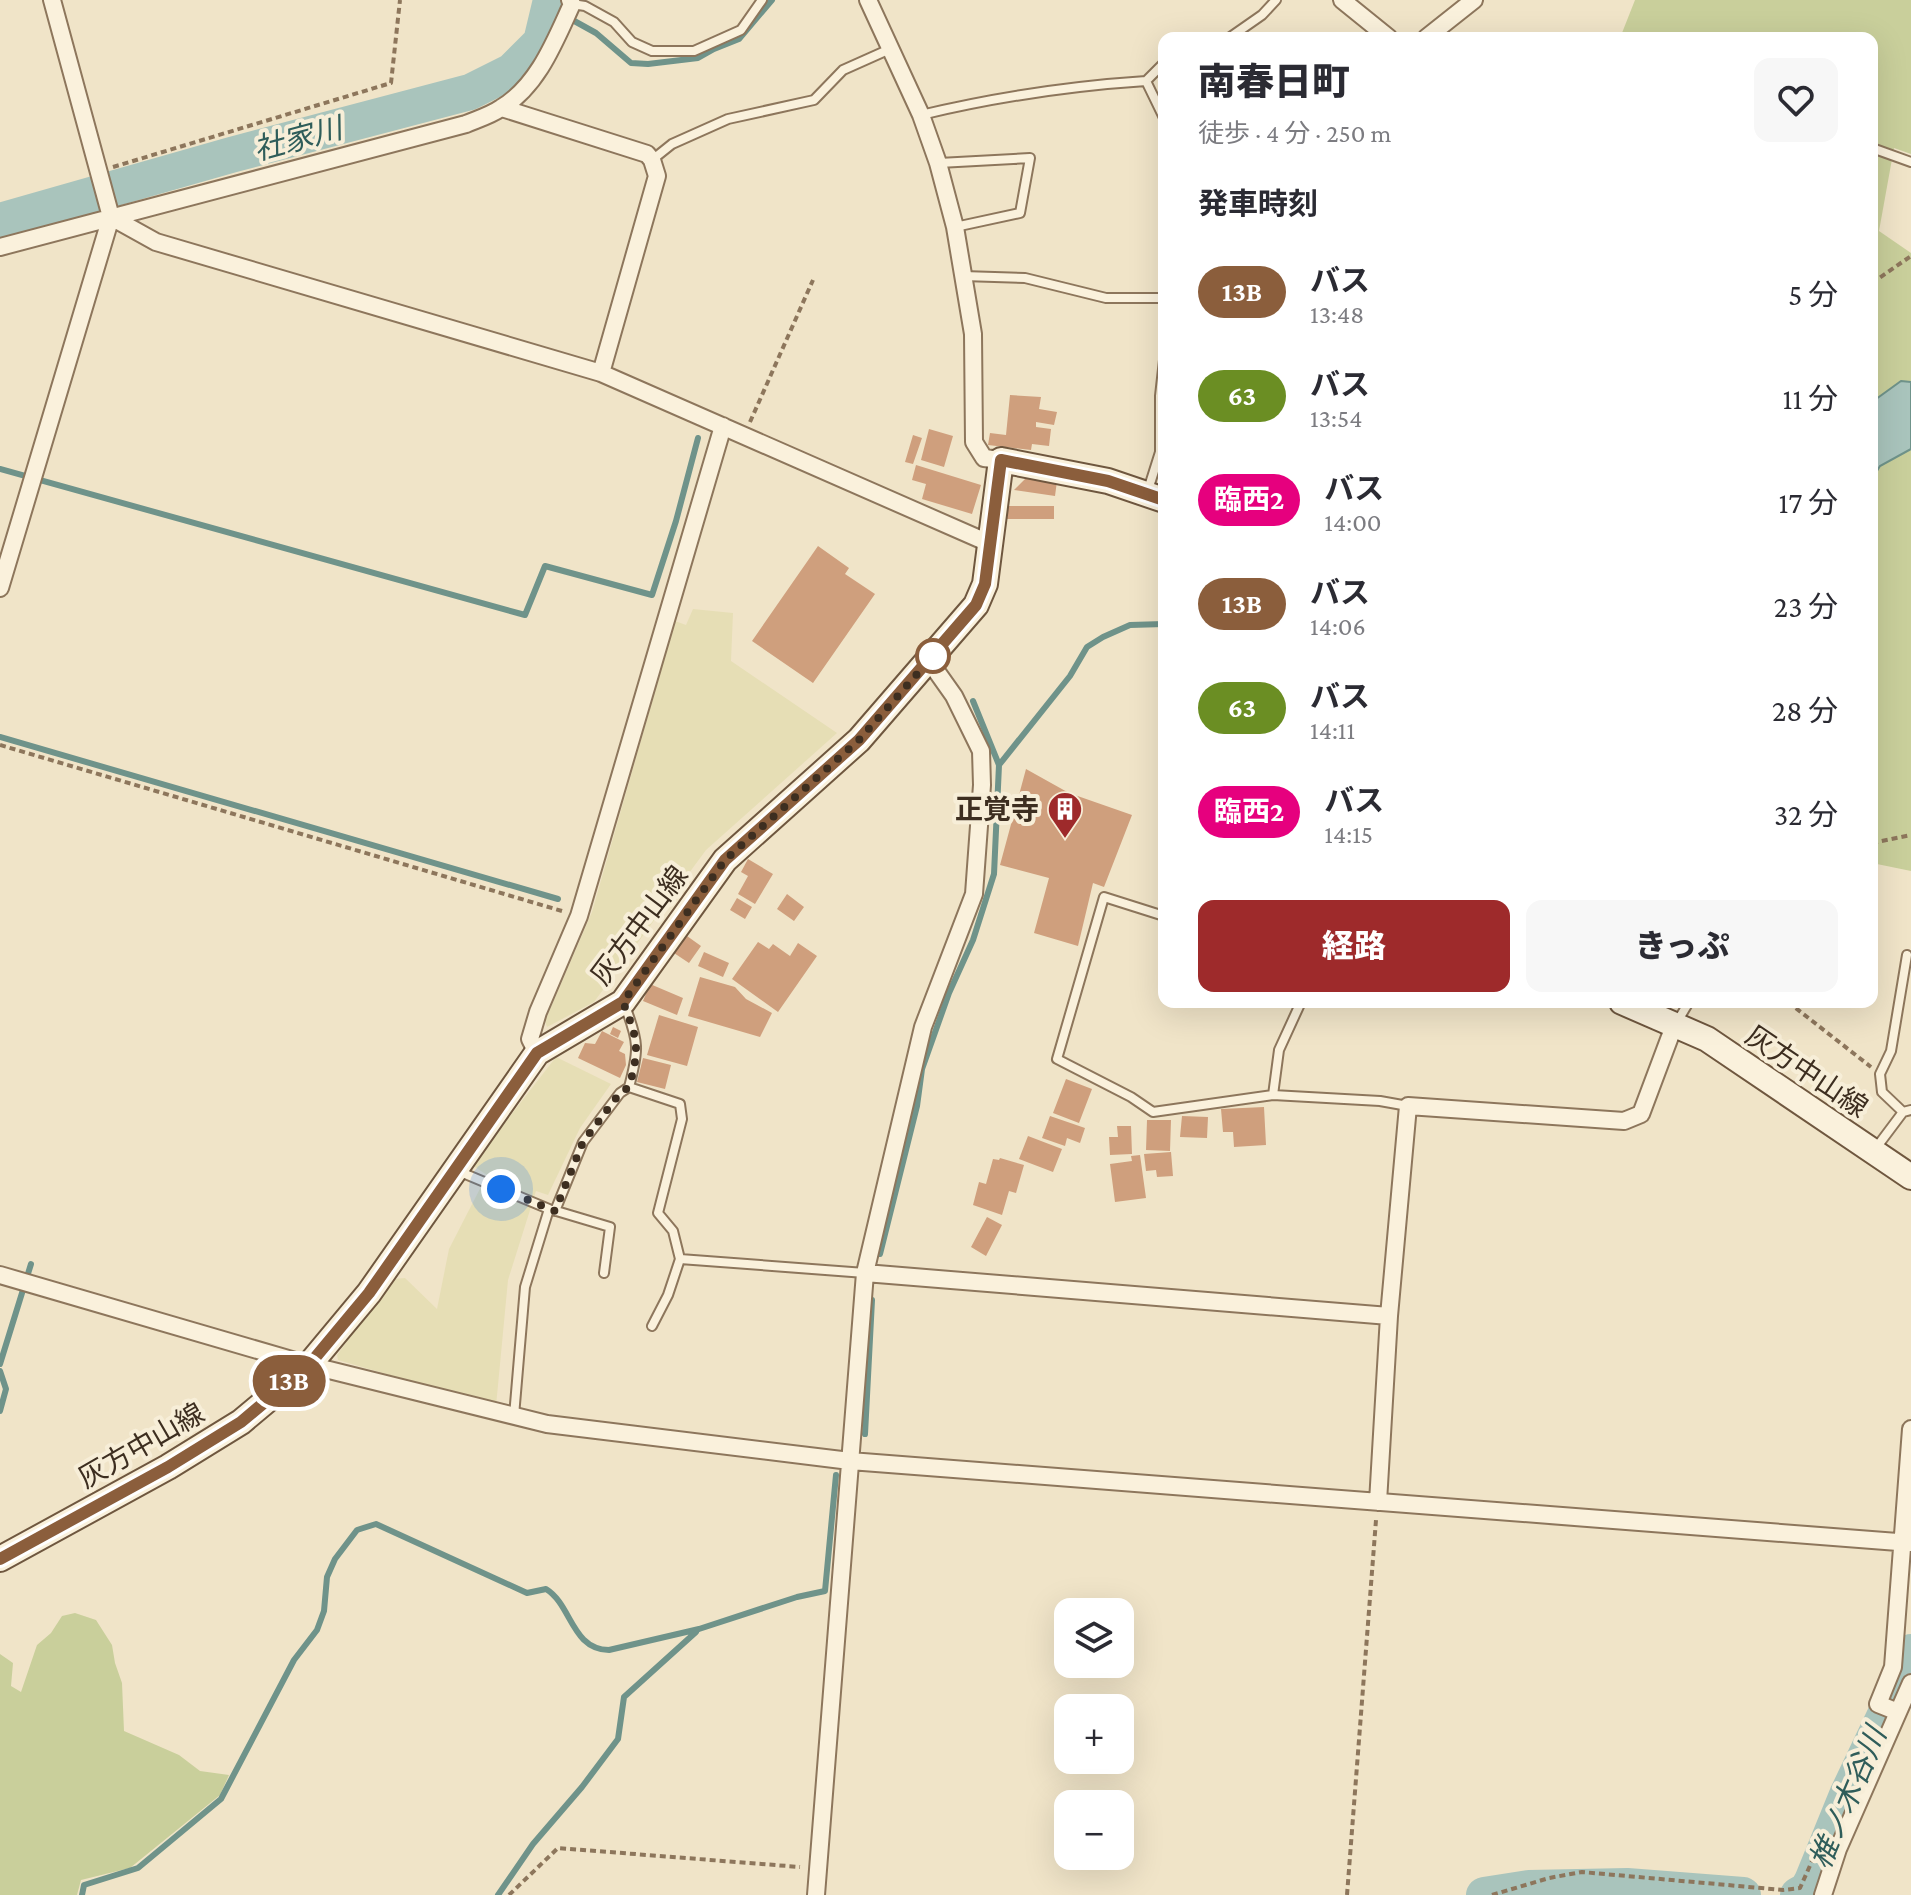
<!DOCTYPE html>
<html lang="ja">
<head>
<meta charset="utf-8">
<style>
	:root { --surface:#fff; --page:#f7f7f7; --text:#2b2b33; --muted:#7c7c81; --accent:#9e2a2b }
	body { margin:0; font-family:"Crimson Pro","Noto Sans JP",serif; background:var(--page); color:var(--text); height:100vh; display:flex; flex-direction:column; font-size:30px; white-space:nowrap }
	* { box-sizing:border-box; margin:0 }
	p { font-size:26px; color:var(--muted) }
	.icon { flex:none; width:44px; height:44px; fill:none; stroke:currentColor; stroke-width:2; stroke-linecap:round; stroke-linejoin:round }
	.map { position:relative; flex:1; overflow:hidden }
	.sheet { position:absolute; left:1158px; top:32px; width:720px; height:976px; display:flex; flex-direction:column; background:var(--surface); border-radius:16px; box-shadow:0 8px 32px #0002 }
	.sheet>* { flex:none }
	.badge { padding:0 16px; border-radius:26px; font-size:28px; line-height:52px }
	.controls { position:absolute; left:1054px; top:1598px; display:grid; gap:16px }
	.controls a { display:grid; place-items:center; width:80px; height:80px; border-radius:16px; background:var(--surface); box-shadow:0 8px 32px #0002; font-size:40px }
	.you { position:absolute; width:40px; height:40px; margin:-20px; border:6px solid #fff; border-radius:50%; background:#1a73e8; box-shadow:0 0 0 12px #1a73e833 }
	.map>.badge { position:absolute; translate:-50% -50%; box-shadow:0 0 0 4px #fff }
	h2 { padding:0 40px; font-size:30px; line-height:72px }
	.round { display:grid; place-items:center; flex:none; width:84px; height:84px; border-radius:16px; background:var(--page) }
	.head { display:flex; align-items:center; justify-content:space-between; height:136px; padding:0 40px }
	h1 { font-size:38px; font-weight:800; line-height:60px }
	.button { display:flex; gap:16px; margin-top:auto; padding:16px 40px }
	.button a { flex:1; height:92px; border-radius:16px; background:var(--accent); color:#fff; font-size:32px; font-weight:800; line-height:92px; text-align:center }
	.button a+a { background:var(--page); color:var(--text) }
	ul { padding:0; list-style:none }
	li { display:flex; align-items:center; gap:24px; height:104px; padding:0 40px }
	li div { flex:1 }
	li b { display:block; font-size:30px }
	li em { font-style:normal }
	li .badge { min-width:88px; font-weight:700; text-align:center }
	.map>svg:first-child { display:block }
	.farmland { fill:#e6deb5 }
	.green { fill:#c9cf9b }
	.water { fill:#a9c4bc; stroke:#6f938a; stroke-width:2 }
	.lines { fill:none; stroke-linecap:round; stroke-linejoin:round }
	.stream { stroke:#6f938a; stroke-width:6 }
	.river { stroke:#a9c4bc; stroke-width:36 }
	.building { fill:#cf9f7d }
	.lane-casing { stroke:#8d765c; stroke-width:12 }
	.street-casing { stroke:#8d765c; stroke-width:20 }
	.secondary-casing { stroke:#6f573f; stroke-width:28 }
	.path { stroke:#8d765c; stroke-width:4; stroke-dasharray:6 4; stroke-linecap:butt }
	.lane { stroke:#faf1dc; stroke-width:8 }
	.street { stroke:#faf1dc; stroke-width:16 }
	.secondary { stroke:#faf1dc; stroke-width:24 }
	.line-casing { stroke:#fff; stroke-width:18 }
	.line { stroke:#8b5e3c; stroke-width:12 }
	.walk { stroke:#3d2e20; stroke-width:8; stroke-dasharray:0 14.4 }
	.stop-dot { fill:#fff; stroke:#8b5e3c; stroke-width:4 }
	.labels { text-anchor:middle; stroke-width:8; stroke-linejoin:round; paint-order:stroke }
	.poi-label { font-size:28px; font-weight:bold; fill:#3d2e20; stroke:#f7eed8; text-anchor:end }
	.street-label { font-size:28px; fill:#3d2e20; stroke:#f7eed8 }
	.water-label { font-size:30px; font-style:italic; fill:#2f5d5a; stroke:#f7eed8 }
</style>
</head>
<body>
<div class="map">
<svg width="1911" height="1895" viewBox="0 0 1911 1895">
	<rect width="100%" height="100%" fill="#f0e4c8"/>
	<path class="farmland" d="M693,609L733,613L731,661L837,733L706,850L594,1002L547,1027L545,1021L592,912L675,621L686,625Z
		M556,1057L611,1084L580,1128L548,1195L536,1191L508,1280L496,1406L338,1360L337,1355L393,1279L405,1278L437,1309L449,1249L487,1175L472,1165Z"/>
	<path class="green" d="M1635,0H1911V154L1894,148L1879,231L1911,253V382L1901,381L1872,402V38H1620Z
		M1911,449V871L1872,863V479L1880,466Z
		M75,1613L96,1620L112,1645L115,1663L122,1683L124,1731L179,1755L200,1771L229,1775L220,1795L130,1868L81,1880L77,1895H0V1654L13,1663L11,1686L21,1692L37,1645L51,1633L62,1616Z"/>
	<path class="water" d="M1901,381L1911,382V449L1880,466L1872,479V402Z"/>
	<g class="lines">
		<path class="stream" d="M549,7L596,33L631,63L648,64L698,58L714,49L739,39L772,0
			M0,469L525,615L545,566L652,595L676,521L698,438
			M0,737L558,899
			M999,765L1070,676L1087,647L1103,637L1130,625L1164,624
			M880,1254L917,1106L922,1069L949,993L973,940L994,874L999,765L973,701
			M0,1364L31,1264
			M0,1371L6,1389L0,1411
			M865,1434L872,1300
			M82,1895L84,1885L138,1868L221,1799L294,1660L317,1630L324,1611L327,1577L335,1559L357,1530L376,1524L527,1593L546,1589C572,1605 571,1649 609,1650L699,1629L797,1597L825,1591L836,1475
			M498,1895L533,1844L582,1787L618,1739L624,1697L696,1632"/>
		<path class="river" d="M0,221L231,155L470,92L512,71L541,42L551,0
			M1484,1895L1529,1888L1627,1886L1743,1895
			M1798,1895L1807,1890L1812,1881L1847,1795L1885,1715L1911,1652"/>
	</g>
	<path class="building" d="M1010,395L1041,397L1039,409L1057,412L1054,425L1036,422V427L1051,429L1049,446L1032,444L1031,450L988,445L990,433L1006,435Z
		M929,429L953,436L944,467L921,460Z
		M913,435L922,438L913,464L905,462Z
		M916,465L981,485L972,514L922,499L926,484L912,480Z
		M1026,478L1057,481L1055,496L1014,490Z
		M1005,506H1054V519H1005Z
		M818,546L849,568L845,574L875,594L813,683L752,641Z
		M1026,769L1069,793L1132,815L1104,887L1093,883L1078,946L1034,933L1049,878L1000,865Z
		M748,859L773,874L755,904L738,894L748,876L741,872Z
		M787,894L804,907L794,921L777,909Z
		M737,898L752,907L745,919L730,910Z
		M687,936L701,946L689,963L674,953Z
		M758,942L769,949L773,944L790,956L798,943L817,956L778,1012L732,979Z
		M704,952L729,963L723,977L698,966Z
		M700,977L735,987L746,999L772,1013L760,1037L688,1016Z
		M650,984L683,998L677,1015L643,1001Z
		M659,1015L698,1027L687,1066L647,1055Z
		M613,1027L621,1031L618,1038L610,1034Z
		M602,1031L624,1042L619,1051L625,1054L626,1065L620,1078L578,1058L585,1043L595,1044Z
		M643,1058L671,1065L665,1089L637,1082Z
		M1066,1079L1092,1089L1079,1123L1053,1113Z
		M1264,1107L1266,1145L1234,1147L1233,1132H1223L1221,1109Z
		M1050,1116L1085,1128L1080,1143L1067,1138L1065,1146L1042,1138Z
		M1182,1116L1208,1117L1207,1138L1180,1137Z
		M1147,1120H1171L1170,1151L1146,1150Z
		M1117,1126H1131L1132,1154L1110,1155L1109,1137H1118Z
		M1028,1136L1062,1149L1053,1172L1019,1159Z
		M1171,1152L1173,1176L1157,1177L1156,1170L1146,1171L1144,1154Z
		M1140,1155L1146,1198L1115,1202L1110,1164L1132,1161L1131,1156Z
		M1000,1158L1024,1165L1016,1193L1009,1191L1002,1215L973,1205L979,1182L986,1184L993,1159L999,1160Z
		M987,1217L1002,1225L986,1256L971,1247Z"/>
	<g class="lines">
		<g class="lane-casing">
			<path id="lane" d="M572,4L585,6L614,22L632,42L652,51H694L741,30L762,0
				M1229,38L1262,15L1276,0
				M1146,81L1164,118
				M921,115C996,97 1070,86 1146,81L1164,63
				M1872,148L1911,162
				M652,160L672,144L728,119L814,100L843,70L890,49
				M939,163L1030,158L1020,213L955,227
				M963,276L1025,278L1106,298H1164
				M1148,490L1160,452V396L1164,360
				M1164,916L1104,897L1057,1059L1131,1097L1153,1112L1273,1095L1380,1101L1408,1106
				M625,1006C639,1042 639,1050 629,1087L680,1104L682,1119L658,1213L673,1231L680,1259L865,1273
				M1677,1022L1689,1002
				M1273,1095L1279,1050L1301,1002
				M1903,1112L1882,1092L1880,1074L1891,1051L1907,955
				M1876,1148L1903,1112L1911,1110
				M458,1171L549,1209L525,1287L514,1416
				M553,1210L610,1227L604,1273
				M555,1211L583,1142L620,1093L629,1087
				M652,1326L668,1295L680,1259"/>
		</g>
		<g class="street-casing">
			<path id="street" d="M868,0L921,115L938,163L955,227L973,334L974,442L984,458L1001,460
				M1342,0L1389,38
				M1426,38L1474,0
				M502,108L647,154L652,160L657,176L601,373
				M111,217L156,242L601,373L991,544
				M0,247L466,124C478,119 491,115 501,108C538,86 555,41 572,4L570,0
				M0,588L111,217L52,0
				M537,1053L530,1039L538,1012L579,916L723,426
				M865,1273L1389,1316
				M0,1275L309,1365L547,1424L850,1461L1911,1543
				M1378,1502L1389,1316L1408,1106L1624,1121L1641,1114L1674,1026
				M1898,1712L1878,1704L1893,1667L1911,1429
				M816,1895L865,1273L923,1027L974,894L982,785L981,751L954,696L937,672L933,657
				M1823,1895L1838,1849L1911,1683"/>
		</g>
		<g class="secondary-casing">
			<path id="secondary" d="M1622,1002L1707,1039L1911,1177
				M0,1559L168,1467L241,1422L309,1365L369,1293L537,1053L623,1002L725,860L859,740L976,605L985,584L1001,460L1108,481L1164,500"/>
		</g>
		<path class="path" d="M113,167L391,83L400,0
			M1872,283L1911,256
			M750,422L813,280
			M0,745L562,911
			M1872,843L1911,835
			M1788,1002L1871,1067
			M1865,1739L1872,1721
			M509,1895L558,1848L800,1867
			M1347,1895L1376,1520
			M1492,1895L1549,1878L1582,1872L1783,1890L1800,1888L1817,1850"/>
		<use href="#lane" class="lane"/>
		<use href="#street" class="street"/>
		<use href="#secondary" class="secondary"/>
	</g>
	<g class="lines">
		<g class="line-casing">
			<path id="line" d="M0,1559L168,1467L241,1422L309,1365L369,1293L537,1053L623,1002L725,860L859,740L976,605L985,584L1001,460L1108,481L1164,500"/>
		</g>
		<use href="#line" class="line"/>
		<path class="walk" d="M501,1189L555,1211L583,1142L620,1093L629,1087C640,1048 638,1040 623,1002L725,860L859,740L933,656"/>
	</g>
	<defs>
		<g id="building-pin" transform="scale(1.8)"><path d="M0 17L-7.5 6A9.5 9.5 0 1 1 7.5 6Z" fill="#9e2a2b" stroke="#f7eed8"/><path d="M-4-6H4V6H1V3H-1V6H-4ZM-2.5-4.3h1.7v1.8h-1.7ZM.8-4.3h1.7v1.8H.8ZM-2.5-1h1.7V.8h-1.7ZM.8-1h1.7V.8H.8Z" fill="#fff"/></g>
	</defs>
	<g fill-rule="evenodd">
		<use href="#building-pin" x="1065" y="809"/>
	</g>
	<circle class="stop-dot" cx="933" cy="656" r="16"/>
	<g class="labels">
		<g class="poi-label">
			<text x="1039" y="819">正覚寺</text>
		</g>
		<g class="street-label">
			<text transform="translate(639 925) rotate(-53)" y="10">灰方中山線</text>
			<text transform="translate(1807 1071) rotate(34)" y="10">灰方中山線</text>
			<text transform="translate(141 1445) rotate(-30)" y="10">灰方中山線</text>
		</g>
		<g class="water-label">
			<text transform="translate(298 139) rotate(-15)" y="10">社家川</text>
			<text transform="translate(1848 1798) rotate(-67)" y="10">椎ノ木谷川</text>
		</g>
	</g>
</svg>
<div class="controls">
<a><svg class="icon" aria-label="layers" viewBox="0 0 24 24"><path d="M12 4l9 5-9 5-9-5zM3 14l9 5 9-5"/></svg></a>
<a>+</a>
<a>−</a>
</div>
<div class="you" style="left:501px;top:1189px"></div>
<b class="badge" style="left:289px;top:1381px;background:#8b5e3c;color:#fff">13B</b>
<section class="sheet">
<div class="head"><div><h1>南春日町</h1><p>徒歩 · 4 分 · 250 m</p></div><a class="round"><svg class="icon" aria-label="heart" viewBox="0 0 24 24"><path d="M12 20l-8-8c-3-5 5-10 8-4 3-6 11-1 8 4z"/></svg></a></div>
<h2>発車時刻</h2>
<ul>
<li><span class="badge" style="background:#8b5e3c;color:#fff">13B</span><div><b>バス</b><p>13:48</p></div><em>5 分</em></li>
<li><span class="badge" style="background:#6b8e23;color:#fff">63</span><div><b>バス</b><p>13:54</p></div><em>11 分</em></li>
<li><span class="badge" style="background:#e6007e;color:#fff">臨西2</span><div><b>バス</b><p>14:00</p></div><em>17 分</em></li>
<li><span class="badge" style="background:#8b5e3c;color:#fff">13B</span><div><b>バス</b><p>14:06</p></div><em>23 分</em></li>
<li><span class="badge" style="background:#6b8e23;color:#fff">63</span><div><b>バス</b><p>14:11</p></div><em>28 分</em></li>
<li><span class="badge" style="background:#e6007e;color:#fff">臨西2</span><div><b>バス</b><p>14:15</p></div><em>32 分</em></li>
</ul>
<div class="button"><a>経路</a><a>きっぷ</a></div>
</section>
</div>
</body>
</html>
